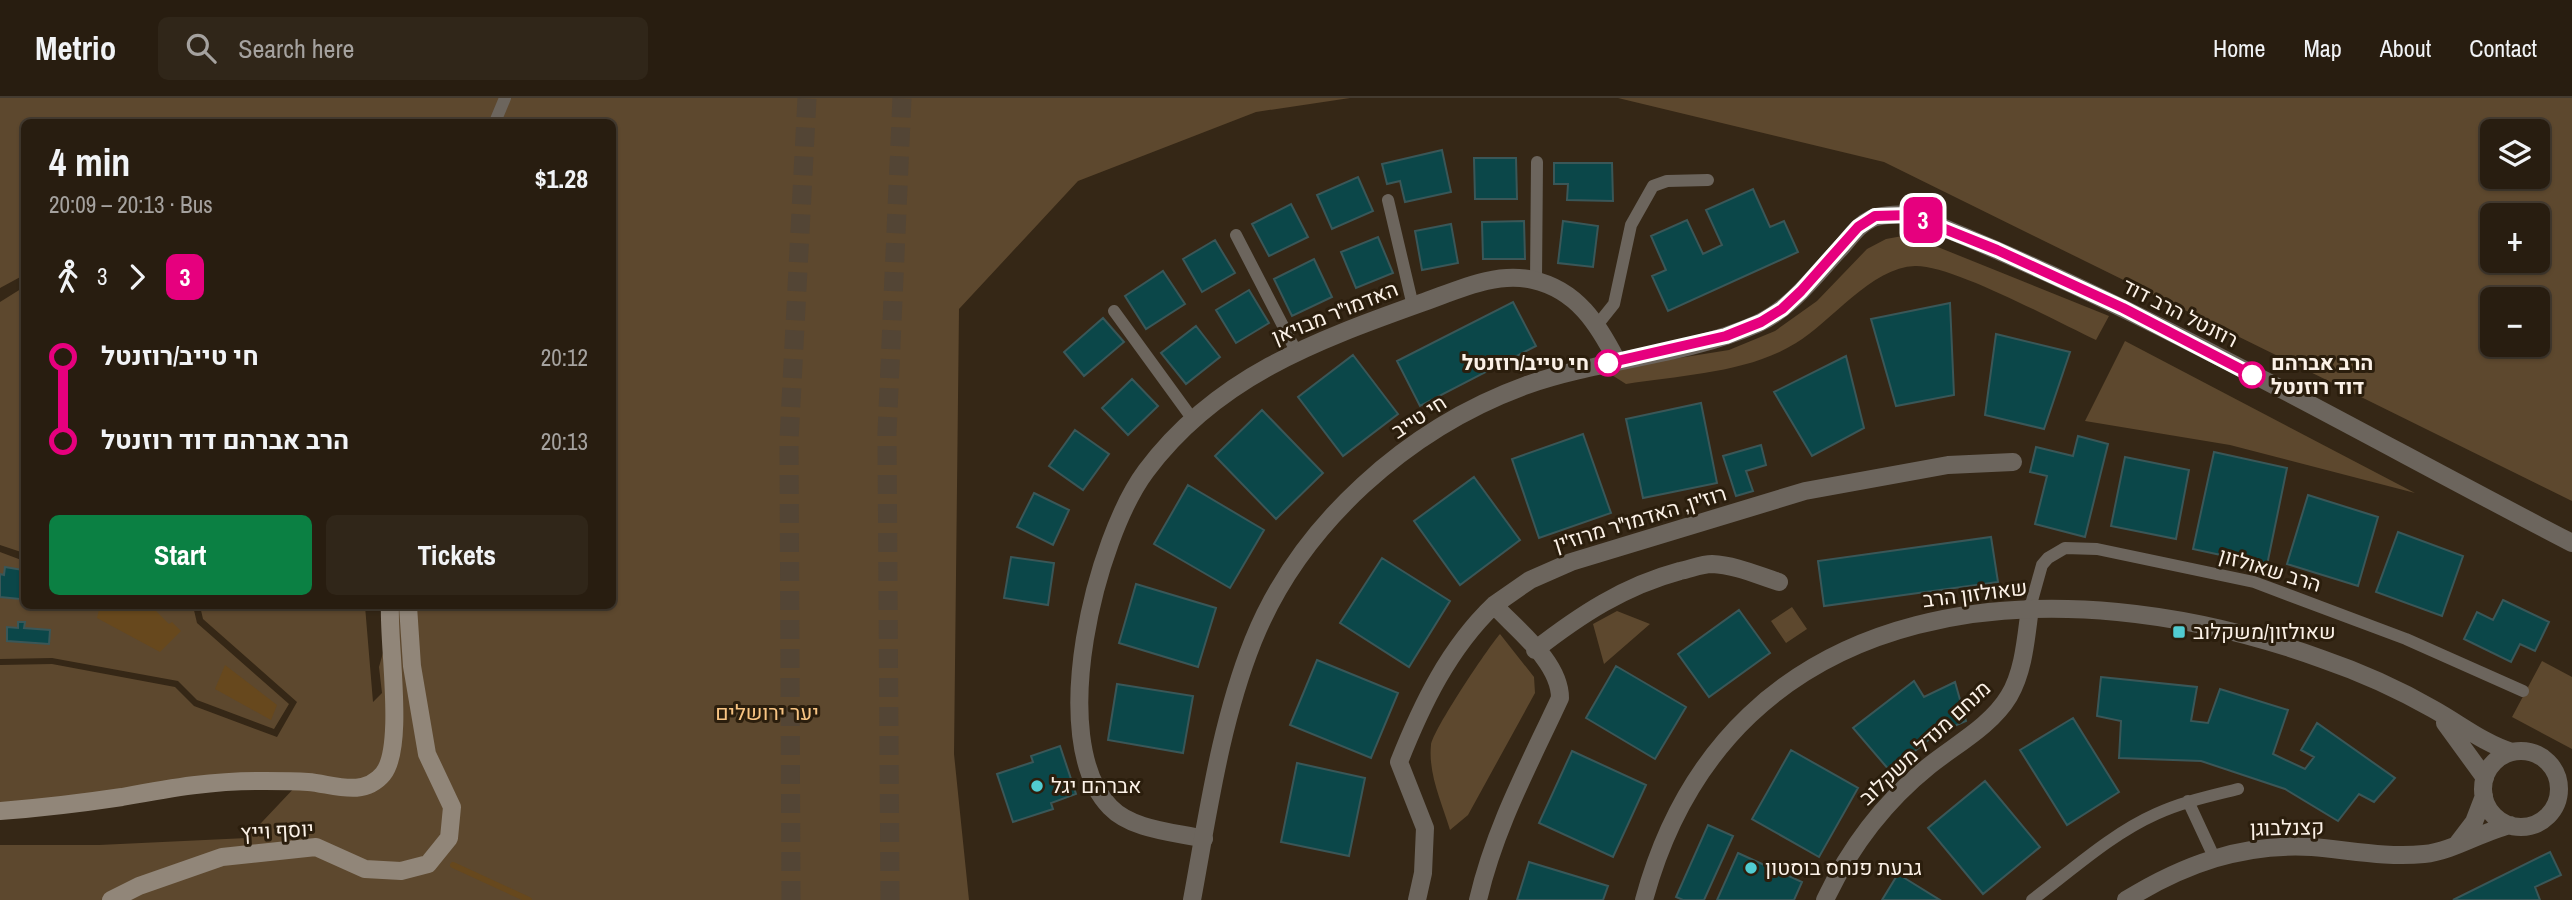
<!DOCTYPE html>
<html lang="en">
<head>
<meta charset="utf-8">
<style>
	:root { --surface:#281d10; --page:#302619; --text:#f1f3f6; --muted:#a5a29f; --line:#443b30; --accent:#0b8043 }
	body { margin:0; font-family:"Archivo Narrow",Heebo,sans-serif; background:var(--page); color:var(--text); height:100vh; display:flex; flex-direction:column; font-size:26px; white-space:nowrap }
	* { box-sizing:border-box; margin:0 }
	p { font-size:23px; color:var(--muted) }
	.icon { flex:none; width:38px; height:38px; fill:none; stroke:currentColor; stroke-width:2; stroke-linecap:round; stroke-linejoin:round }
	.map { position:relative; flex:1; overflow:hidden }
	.side { position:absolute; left:21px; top:21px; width:595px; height:490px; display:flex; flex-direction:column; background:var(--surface); border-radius:10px; box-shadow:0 2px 5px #0004,0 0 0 2px var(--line) }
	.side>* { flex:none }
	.badge { padding:0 14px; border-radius:10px; font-size:24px; line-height:46px }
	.controls { position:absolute; left:2480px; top:21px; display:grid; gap:14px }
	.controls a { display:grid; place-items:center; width:70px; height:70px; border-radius:10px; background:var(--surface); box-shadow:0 2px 5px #0004,0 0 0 2px var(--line); font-size:35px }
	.map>.badge { position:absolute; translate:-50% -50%; box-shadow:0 0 0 4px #fff }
	.legs { display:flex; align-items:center; gap:10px; height:77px; padding:0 28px; font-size:23px }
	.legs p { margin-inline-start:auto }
	.summary { display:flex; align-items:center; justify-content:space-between; height:119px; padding:0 28px }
	h1 { font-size:38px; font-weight:700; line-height:52px }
	.button { display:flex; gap:14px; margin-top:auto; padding:14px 28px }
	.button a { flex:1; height:80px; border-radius:10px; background:var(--accent); color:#fff; font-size:28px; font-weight:700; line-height:80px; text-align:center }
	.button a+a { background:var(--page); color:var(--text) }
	ul { padding:0 28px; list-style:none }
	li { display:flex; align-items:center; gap:24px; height:84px; font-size:26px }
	li i { display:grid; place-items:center; width:10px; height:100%; margin:0 9px; background:currentColor }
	li i::after { content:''; width:18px; height:18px; margin:-9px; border:5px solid; border-radius:50%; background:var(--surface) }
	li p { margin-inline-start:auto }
	li:first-child i { background:linear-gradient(#0000 50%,currentColor 0) }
	li:last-child i { background:linear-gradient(currentColor 50%,#0000 0) }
	header { display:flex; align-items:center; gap:42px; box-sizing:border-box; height:98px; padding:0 35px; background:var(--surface); border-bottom:2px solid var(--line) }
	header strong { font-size:33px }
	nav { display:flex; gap:38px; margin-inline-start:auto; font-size:24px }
	.search { width:490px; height:63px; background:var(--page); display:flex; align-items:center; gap:18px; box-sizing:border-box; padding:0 24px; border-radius:10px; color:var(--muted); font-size:26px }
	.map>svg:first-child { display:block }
	.green { fill:#5d482e; fill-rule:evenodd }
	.water { fill:#67481d }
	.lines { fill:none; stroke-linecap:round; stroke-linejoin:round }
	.stream { stroke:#67481d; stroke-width:6 }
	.building { fill:#0b4749; stroke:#3a5758; stroke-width:2 }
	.trunk-tunnel { stroke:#534535; stroke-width:19; stroke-dasharray:19 10; stroke-linecap:butt }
	.service { stroke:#6c655d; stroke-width:12 }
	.minor { stroke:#6c655d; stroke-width:18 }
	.tertiary { stroke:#6c655d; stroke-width:18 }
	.secondary { stroke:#918679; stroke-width:18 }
	.line-1-casing { stroke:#fff; stroke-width:16 }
	.line-1 { stroke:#e6007e; stroke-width:10 }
	.stop-1-dot { fill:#fff; stroke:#e6007e; stroke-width:3.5 }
	.poi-dot { fill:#51ccd1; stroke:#2b1e0d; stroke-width:2.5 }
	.labels { text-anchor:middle; stroke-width:6; stroke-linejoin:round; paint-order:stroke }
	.street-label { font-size:21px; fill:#fbf1e7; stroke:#2b1e0d }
	.stop-label { font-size:21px; font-weight:bold; fill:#fbf1e7; stroke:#2b1e0d; text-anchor:end }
	.poi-label { font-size:21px; fill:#fbf1e7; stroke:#2b1e0d; text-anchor:start }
	.park-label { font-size:21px; fill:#f8c483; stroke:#2b1e0d }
</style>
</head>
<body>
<header>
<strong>Metrio</strong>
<div class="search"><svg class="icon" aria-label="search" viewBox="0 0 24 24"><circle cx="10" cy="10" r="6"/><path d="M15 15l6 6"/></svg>Search here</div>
<nav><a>Home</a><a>Map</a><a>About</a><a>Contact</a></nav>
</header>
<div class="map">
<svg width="2572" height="802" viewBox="0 0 2572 802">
	<rect width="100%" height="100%" fill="#352716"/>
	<path class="green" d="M0,0H1350L1256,14L1078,83L959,211L954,656L969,802H0V747H99L247,740L297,687L0,707V567L52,566L175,589L194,608L277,639L297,604L203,521L200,508H365L373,604L382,595L379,569L386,544L381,508H612V24H24V177L0,190Z
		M1618,0H2572V403L1884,64ZM2492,33H2538V79H2492ZM2492,117H2538V163H2492ZM2492,201H2538V247H2492Z
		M1908,137L2109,218L2096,242C2057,224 1953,167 1915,168C1872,169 1831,224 1796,245C1748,275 1681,277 1626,286L1604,272L1729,252L1775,233L1817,203L1867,151L1886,141Z
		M24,189V455L0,447V204Z
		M2125,243L2415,395L2230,347L2085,323Z
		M0,454L24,463V508H193L197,525L289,606L274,631L197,602L178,583L52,560L0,561Z
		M1792,509L1807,531L1786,545L1771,523Z
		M1617,513L1650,526L1604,566L1593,526Z
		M1500,536L1534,579L1535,595L1468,717L1450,732C1442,705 1428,676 1431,647C1433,632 1487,551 1500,536Z
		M2542,563L2572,579V651L2512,619Z"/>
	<path class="water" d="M100,508H151L169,526L172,524L181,533L160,554L97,520Z
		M225,567L277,607L271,622L215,591Z"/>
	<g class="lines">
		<path class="stream" d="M453,767L529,802"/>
	</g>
	<path class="building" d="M1442,52L1451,94L1405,104L1400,83L1387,86L1382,66Z
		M1474,60H1516L1517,101H1475Z
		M1554,65H1612L1613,103L1567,102L1568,86H1554Z
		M1358,79L1373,113L1332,131L1317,97Z
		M1753,91L1770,129L1784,123L1798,154L1668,213L1652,178L1666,172L1651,138L1687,122L1703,156L1722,147L1706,112Z
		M1291,106L1308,139L1269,158L1252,126Z
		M1524,123L1525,161H1483L1482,124Z
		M1563,123L1598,128L1593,169L1558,165Z
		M1451,126L1458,165L1422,172L1415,133Z
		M1378,139L1393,175L1356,190L1341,154Z
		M1215,142L1235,175L1202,194L1183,161Z
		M1314,161L1332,199L1292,218L1274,181Z
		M1163,173L1185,206L1146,231L1125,198Z
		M1249,192L1269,225L1236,245L1216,212Z
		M1513,204L1536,248L1420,308L1397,263Z
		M1950,205L1954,297L1896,308L1871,221Z
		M1103,220L1124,244L1084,278L1064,254Z
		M1196,228L1220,259L1186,286L1161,255Z
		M1996,236L2070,254L2044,331L1985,317Z
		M1353,257L1398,316L1343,358L1298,299Z
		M1846,258L1864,330L1812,358L1774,294Z
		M1132,281L1158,308L1128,337L1102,310Z
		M1701,305L1717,385L1643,400L1626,321Z
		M1262,312L1323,375L1276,421L1215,358Z
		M1075,332L1109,356L1083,392L1049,368Z
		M1583,336L1611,415L1539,440L1512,361Z
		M2078,338L2108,346L2085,439L2035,426L2047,378L2030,374L2036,349L2073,358Z
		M1761,347L1766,367L1746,373L1753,393L1736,398L1723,358Z
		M2214,354L2287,370L2267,467L2193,451Z
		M2125,359L2189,372L2176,441L2111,428Z
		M1474,379L1520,442L1460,487L1414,423Z
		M1188,387L1264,432L1230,490L1154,446Z
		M1034,395L1069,412L1053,447L1017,429Z
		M2308,397L2378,419L2358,488L2287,466Z
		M2398,434L2463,458L2442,518L2376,494Z
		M1991,439L1998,484L1824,508L1818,463Z
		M1011,459L1054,465L1048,507L1004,500Z
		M1382,460L1450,503L1409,569L1340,525Z
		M5,469L23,472L20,501L0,499V476L4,477Z
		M1136,486L1216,510L1198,569L1119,545Z
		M2503,502L2549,524L2535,553L2520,546L2511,564L2464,541L2477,514L2493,522Z
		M1739,512L1770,555L1709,599L1678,556Z
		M18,524H25L24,530L50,532L49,546L7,543V529L18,530Z
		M1317,562L1398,595L1371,660L1290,627Z
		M1616,568L1686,609L1655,661L1586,620Z
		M2101,579L2197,589L2191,623L2208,625L2220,591L2288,612L2273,656L2305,671L2314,659L2301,652L2317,625L2395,680L2374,704L2359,696L2338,723L2285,691L2201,663L2119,660L2121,623L2097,618Z
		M1914,583L1924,599L1955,584L1966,623L1936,636L1890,673L1853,630Z
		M1117,586L1193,598L1183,655L1108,642Z
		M2073,620L2119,694L2067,727L2020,652Z
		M1060,648L1076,696L1051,705L1053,711L1013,724L997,676L1033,664L1031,658Z
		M1791,652L1858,690L1819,759L1752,721Z
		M1572,653L1646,687L1613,759L1539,725Z
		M1297,665L1365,680L1349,758L1281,744Z
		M1985,683L2040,749L1983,796L1928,730Z
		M1708,727L1733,738L1704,802H1683L1676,799Z
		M2550,754L2561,777L2535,789L2540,802H2453Z
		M1738,755L1802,784L1794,802H1717Z
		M1529,764L1608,788L1603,802H1517Z
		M1898,776L1940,802H1882Z"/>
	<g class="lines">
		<path class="trunk-tunnel" d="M791,802L789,342L807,0
			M890,802L887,335L902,0"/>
		<path class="service" d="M495,24L505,0
			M1388,102L1413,208
			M1236,137L1296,253
			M1536,182L1537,64
			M1114,213L1194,323
			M1598,226L1614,206L1631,127L1653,88L1667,83L1708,82
			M2030,510L2042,467L2048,460L2065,450L2097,451L2254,484L2406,541L2523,593
			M2188,703L2214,759
			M2032,802C2071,773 2111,736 2156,716C2182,704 2210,698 2238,691"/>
		<path class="minor" d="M1535,552C1580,517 1624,488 1680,473C1690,471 1702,466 1712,466C1735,467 1757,477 1779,484
			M1204,741C1174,734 1132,732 1110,709C1045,642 1096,440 1146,373C1216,279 1315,243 1421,205C1456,193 1495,173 1533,182C1577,192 1598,226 1617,263
			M1417,802L1423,775L1425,730L1399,664C1422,606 1449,550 1494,507
			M1478,802C1495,729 1529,667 1560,600C1560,564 1517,532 1494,507L1530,482L1571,464L1805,393L1948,367L2013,364
			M1825,802C1850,749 1883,705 1929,668C1955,647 1991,628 2009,598C2024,573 2026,539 2030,510"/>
		<path class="tertiary" d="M2445,625L2485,680
			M2483 691a38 38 0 1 1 76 0a38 38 0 1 1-76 0Z
			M2458,745L2474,724L2484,698
			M1192,802C1208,716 1220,626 1253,543C1300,426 1408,330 1527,287C1601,261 1685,258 1757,226C1790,211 1814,179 1838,153C1849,142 1856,128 1871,121C1880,117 1896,116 1906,117C1920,118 1936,127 1949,132C1983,146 2017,161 2050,176C2228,258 2398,355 2572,445
			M1644,802C1730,485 2060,466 2322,561C2360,574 2398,591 2433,611C2460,626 2483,645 2512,654
			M2126,802C2184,766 2243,745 2312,749C2349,752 2387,760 2424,756C2453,753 2481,734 2510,727"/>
		<path class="secondary" d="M0,713C40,710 82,705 122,699C171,690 215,682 265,683C279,683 294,683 308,684C333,686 363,700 383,676C405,649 388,546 390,508
			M111,802L139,788L222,759L316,749L365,771L401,773L428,766L449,740L452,709L427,656L412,568L408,508"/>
	</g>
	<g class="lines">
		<g class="line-1-casing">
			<path id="line-1" d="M1608,265L1726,238L1761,224L1782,211L1801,193L1858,129L1875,118L1910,117L1997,152L2123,210L2252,277"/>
		</g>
		<use href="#line-1" class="line-1"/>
	</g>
	<g class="stop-1-dot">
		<circle cx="1608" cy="265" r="12"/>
		<circle cx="2252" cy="277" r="12"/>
	</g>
	<g class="poi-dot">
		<rect x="2172" y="527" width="14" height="14" rx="3.5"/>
		<circle cx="1037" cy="688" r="7"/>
		<circle cx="1751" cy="770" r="7"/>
	</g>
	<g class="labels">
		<g class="street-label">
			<text transform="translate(1335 215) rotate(-22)" y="7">האדמו"ר מבויאן</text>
			<text transform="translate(2180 215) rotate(27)" y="7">רוזנטל הרב דוד</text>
			<text transform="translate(1419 319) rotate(-33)" y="7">חי טייב</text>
			<text transform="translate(1640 421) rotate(-17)" y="7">רוז'ין, האדמו"ר מרוז'ין</text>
			<text transform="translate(2270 472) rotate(17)" y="7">הרב שאולזון</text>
			<text transform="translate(1975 496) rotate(-7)" y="7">שאולזון הרב</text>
			<text transform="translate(1925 645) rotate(-43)" y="7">מנחם מנדל משקלוב</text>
			<text transform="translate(2287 730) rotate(-1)" y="7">קצנלבוגן</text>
			<text transform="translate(277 733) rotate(-3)" y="7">יוסף וייץ</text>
		</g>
		<g class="stop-label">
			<text x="1589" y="272">חי טייב/רוזנטל</text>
			<text x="2271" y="272" text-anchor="start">הרב אברהם<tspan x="2271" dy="24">דוד רוזנטל</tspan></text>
		</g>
		<g class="poi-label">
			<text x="2193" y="541">שאולזון/משקלוב</text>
			<text x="1051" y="695">אברהם יגל</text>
			<text x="1765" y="777">גבעת פנחס בוסטון</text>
		</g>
		<g class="park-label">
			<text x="767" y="622">יער ירושלים</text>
		</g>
	</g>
</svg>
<div class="controls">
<a><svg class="icon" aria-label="layers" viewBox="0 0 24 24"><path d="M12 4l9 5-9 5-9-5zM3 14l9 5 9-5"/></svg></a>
<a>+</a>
<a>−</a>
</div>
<b class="badge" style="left:1923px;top:122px;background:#e6007e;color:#fff">3</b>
<section class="side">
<div class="summary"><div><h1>4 min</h1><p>20:09 – 20:13 · Bus</p></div><b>$1.28</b></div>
<div class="legs"><svg class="icon" aria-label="walk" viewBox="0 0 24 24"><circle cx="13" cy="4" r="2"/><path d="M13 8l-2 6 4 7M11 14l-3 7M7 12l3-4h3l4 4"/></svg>3<svg class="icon" aria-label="forward" viewBox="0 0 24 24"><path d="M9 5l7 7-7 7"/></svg><b class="badge" style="background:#e6007e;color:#fff">3</b></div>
<ul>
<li><i style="color:#e6007e"></i><b>חי טייב/רוזנטל</b><p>20:12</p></li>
<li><i style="color:#e6007e"></i><b>הרב אברהם דוד רוזנטל</b><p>20:13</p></li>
</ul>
<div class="button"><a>Start</a><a>Tickets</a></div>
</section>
</div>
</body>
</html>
